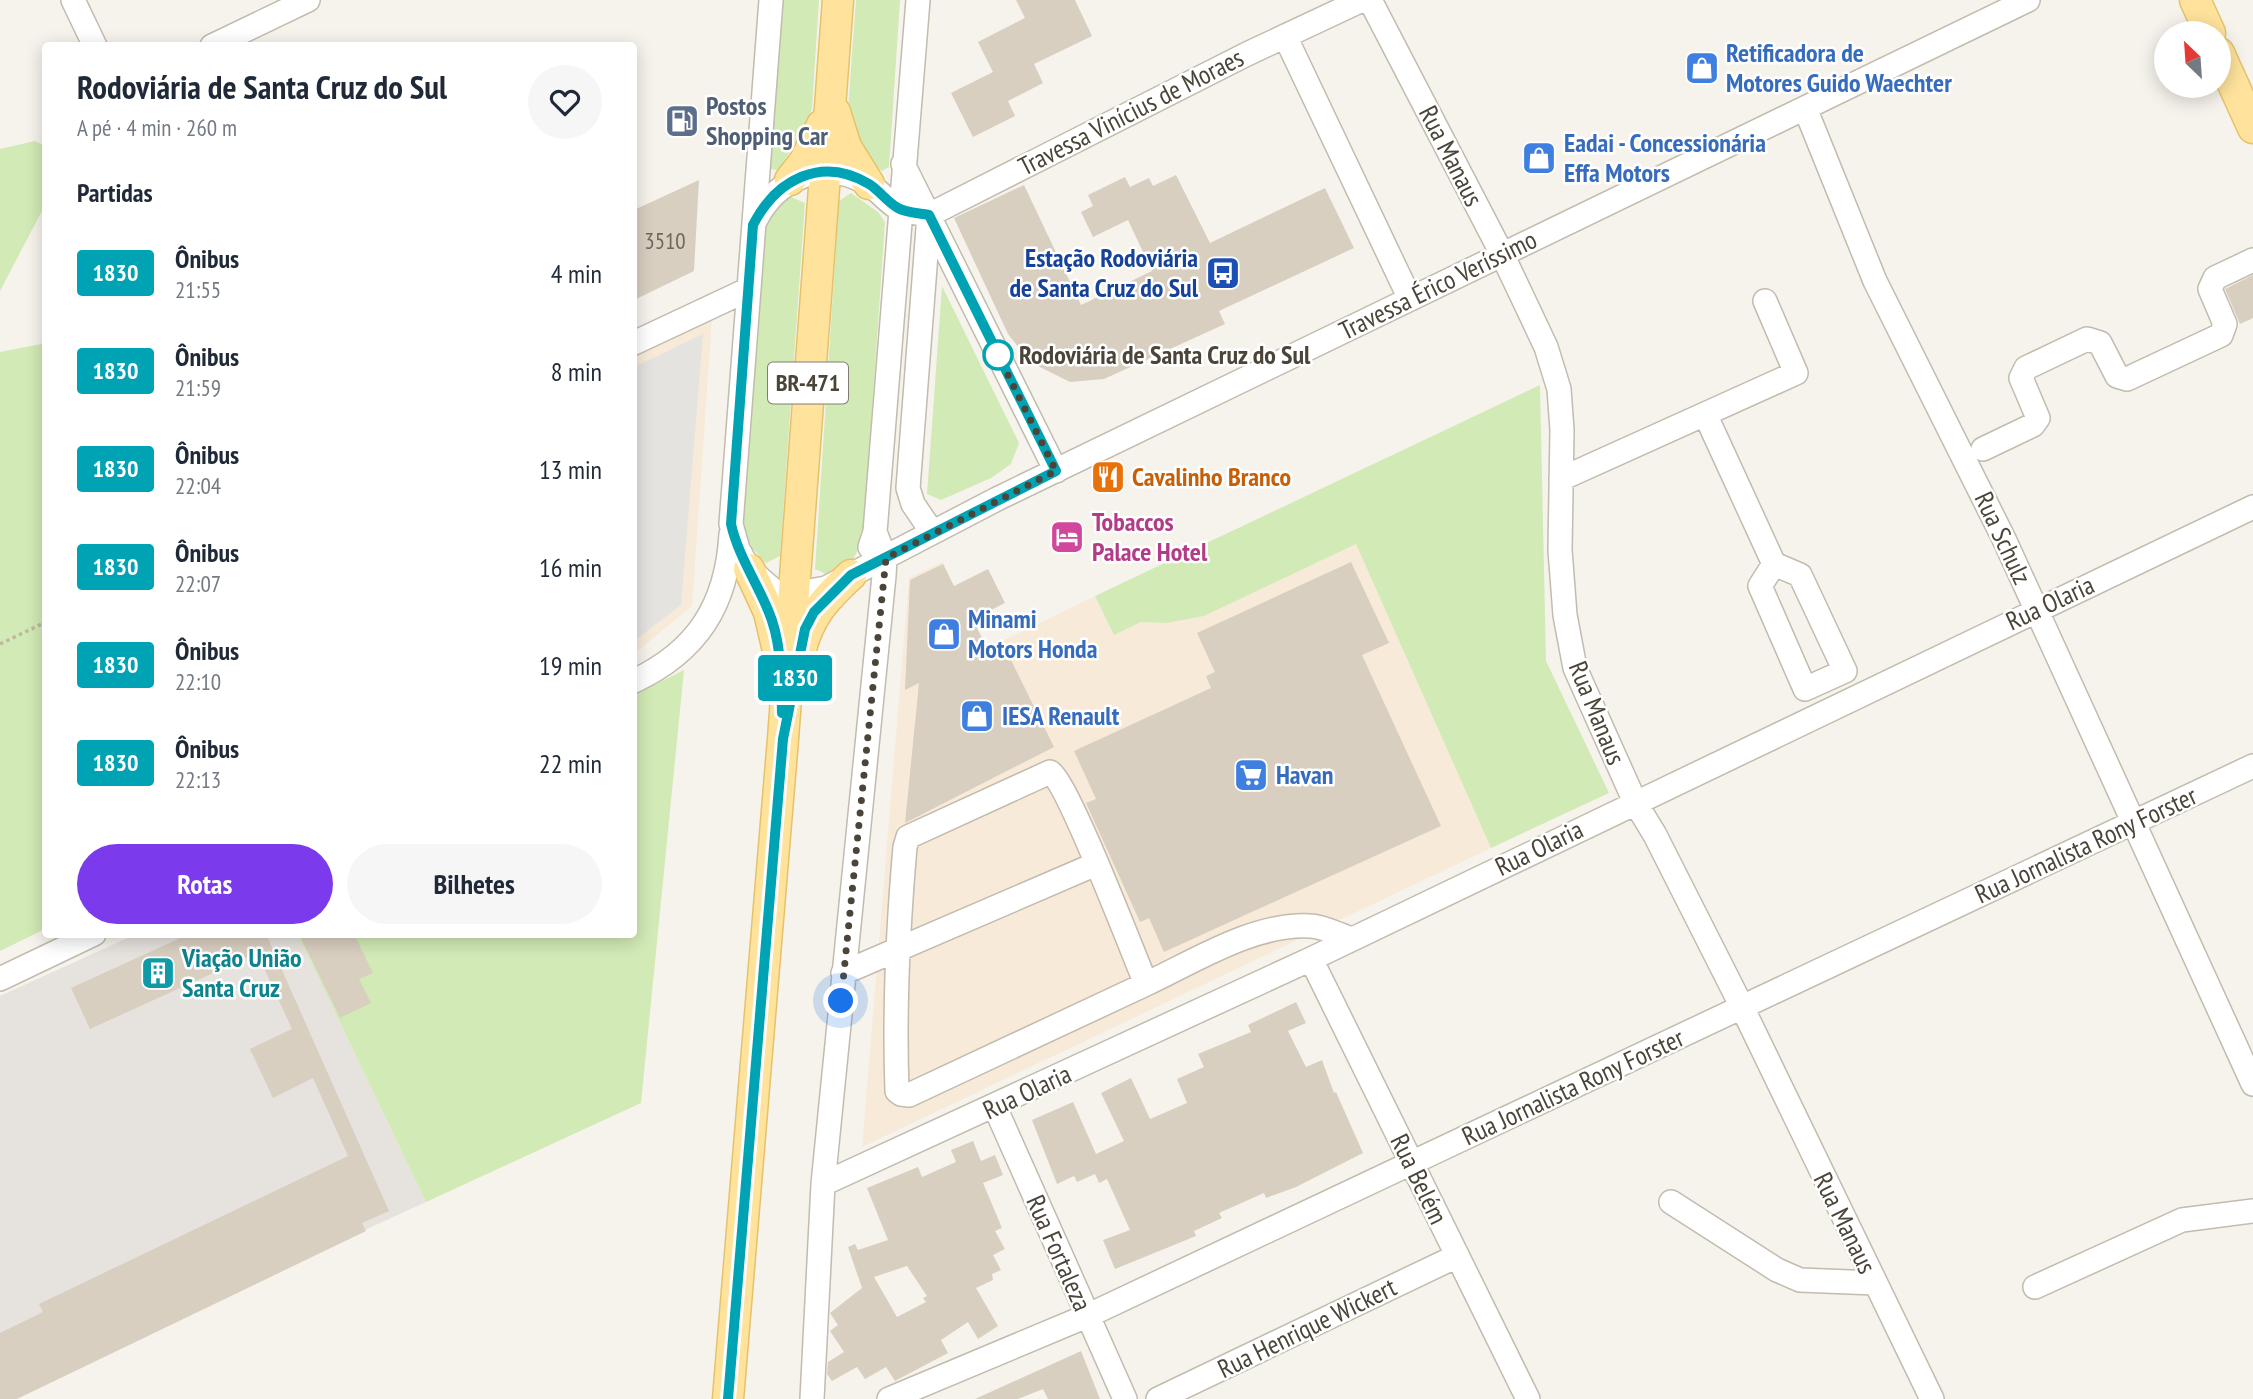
<!DOCTYPE html>
<html lang="pt">
<head>
<meta charset="utf-8">
<style>
	:root { --surface:#fff; --page:#f6f6f7; --text:#1f2937; --muted:#747a83; --accent:#7c3aed }
	body { margin:0; font-family:"PT Sans Narrow",sans-serif; background:var(--page); color:var(--text); height:100vh; display:flex; flex-direction:column; font-size:26px; white-space:nowrap }
	* { box-sizing:border-box; margin:0 }
	p { font-size:23px; color:var(--muted) }
	.icon { flex:none; width:38px; height:38px; fill:none; stroke:currentColor; stroke-width:2; stroke-linecap:round; stroke-linejoin:round }
	.map { position:relative; flex:1; overflow:hidden }
	.sheet { position:absolute; left:42px; top:42px; width:595px; height:896px; display:flex; flex-direction:column; background:var(--surface); border-radius:7px; box-shadow:0 4px 18px #0003 }
	.sheet>* { flex:none }
	.badge { padding:0 14px; border-radius:5px; font-size:24px; line-height:46px }
	.needle { width:46px; rotate:335deg }
	.tools { position:absolute; left:2154px; top:21px; display:grid; gap:14px }
	.tools a { display:grid; place-items:center; width:77px; height:77px; border-radius:50%; background:var(--surface); box-shadow:0 4px 18px #0003; font-size:35px }
	.you { position:absolute; width:35px; height:35px; margin:-18px; border:5px solid #fff; border-radius:50%; background:#1a73e8; box-shadow:0 0 0 10px #1a73e833 }
	.map>.badge { position:absolute; translate:-50% -50%; box-shadow:0 0 0 4px #fff }
	h2 { padding:0 35px; font-size:26px; line-height:63px }
	.round { display:grid; place-items:center; flex:none; width:74px; height:74px; border-radius:37px; background:var(--page) }
	.headline { display:flex; align-items:center; justify-content:space-between; height:119px; padding:0 35px }
	h1 { font-size:33px; font-weight:600; line-height:52px }
	.action { display:flex; gap:14px; margin-top:auto; padding:14px 35px }
	.action a { flex:1; height:80px; border-radius:42px; background:var(--accent); color:#fff; font-size:28px; font-weight:600; line-height:80px; text-align:center }
	.action a+a { background:var(--page); color:var(--text) }
	ul { padding:0; list-style:none }
	li { display:flex; align-items:center; gap:21px; height:98px; padding:0 35px }
	li div { flex:1 }
	li b { display:block; font-size:26px }
	li em { font-style:normal }
	li .badge { min-width:77px; font-weight:700; text-align:center }
	.map>svg:first-child { display:block }
	.commercial { fill:#f7ead8 }
	.industrial { fill:#e6e2dd }
	.green { fill:#d2eab5 }
	.parking { fill:#e5e3e0 }
	.building { fill:#d8cfc1; fill-rule:evenodd }
	.lines { fill:none; stroke-linecap:round; stroke-linejoin:round }
	.minor-casing { stroke:#c2bbae; stroke-width:26 }
	.major-casing { stroke:#e6c16a; stroke-width:33 }
	.path { stroke:#c4b79f; stroke-width:3.5; stroke-dasharray:3.5 3.5; stroke-linecap:butt }
	.minor { stroke:#fff; stroke-width:23 }
	.major { stroke:#ffe39c; stroke-width:30 }
	.line-casing { stroke:#fff; stroke-width:16 }
	.line { stroke:#00a3b4; stroke-width:10 }
	.walk { stroke:#4b4439; stroke-width:7; stroke-dasharray:0 12.6 }
	.stop-dot { fill:#fff; stroke:#00a3b4; stroke-width:3.5 }
	.labels { text-anchor:middle; stroke-width:5; stroke-linejoin:round; paint-order:stroke }
	.number-label { font-size:23px; fill:#6e675b }
	.shield { fill:#fff; stroke:#817c74; stroke-width:2 }
	.shield-label { font-size:24px; font-weight:bold; fill:#4b4439 }
	.shop-label { font-size:26px; font-weight:bold; fill:#366cbe; stroke:#fff; text-anchor:start }
	.service-label { font-size:26px; font-weight:bold; fill:#4e5e75; stroke:#fff; text-anchor:start }
	.street-label { font-size:26px; fill:#4b4439; stroke:#fff }
	.transit-label { font-size:26px; font-weight:bold; fill:#164399; stroke:#fff; text-anchor:end }
	.stop-label { font-size:26px; font-weight:bold; fill:#4b4439; stroke:#fff; text-anchor:start }
	.food-label { font-size:26px; font-weight:bold; fill:#c56008; stroke:#fff; text-anchor:start }
	.hotel-label { font-size:26px; font-weight:bold; fill:#b23c85; stroke:#fff; text-anchor:start }
	.culture-label { font-size:26px; font-weight:bold; fill:#0d838f; stroke:#fff; text-anchor:start }
</style>
</head>
<body>
<div class="map">
<svg width="2253" height="1399" viewBox="0 0 2253 1399">
	<rect width="100%" height="100%" fill="#f6f3ec"/>
	<path class="commercial" d="M712,318L692,606L634,654V354Z
		M1356,544L1491,848L862,1147L909,578L943,562L982,651L1095,596L1114,635L1141,622L1167,623L1203,616Z"/>
	<path class="industrial" d="M134,935H298L426,1202L0,1397V996Z"/>
	<path class="green" d="M783,0H819L812,109L801,135L778,170L770,169Z
		M856,0H900L889,167L882,171L861,156L848,109Z
		M35,141L45,146V205L0,291V149Z
		M851,193L878,212L885,222L863,541L852,561L826,574L815,569L839,201Z
		M791,197L805,203L780,556L766,563L752,548L743,526L765,228L773,211Z
		M942,286L1019,443L1011,464L991,478L941,500L927,494Z
		M45,338V929L0,951V352L41,344Z
		M1540,385L1546,661L1609,793L1491,848L1356,544L1204,616L1167,623L1141,622L1114,635L1095,596Z
		M684,670L641,1103L426,1202L298,935L634,934V695Z"/>
	<path class="parking" d="M703,334L681,605L634,641V367Z"/>
	<path class="building" d="M1016,0H1075L1092,36L1034,64L1043,83L1008,101L1015,116L973,137L951,93L993,72L978,42L1025,18Z
		M1176,175L1210,243L1325,188L1354,248L1219,311L1225,324L1104,379L1070,382L1030,362L1008,334L954,218L1024,185L1081,305L1152,271L1128,220L1093,237L1081,212L1093,206L1088,195L1125,177L1130,187L1149,178L1153,186Z
		M699,180L694,271L634,300V210Z
		M2253,275V318L2240,324L2225,289Z
		M1351,562L1389,643L1362,655L1441,826L1164,952L1149,918L1140,922L1086,803L1096,799L1074,751L1211,688L1206,676L1215,672L1197,633Z
		M943,564L954,586L988,569L1005,603L973,619L988,651L1003,644L1054,747L905,823L919,683L905,690L910,580Z
		M189,934H266L389,1211L362,1223L366,1231L17,1399H0V1333L43,1312L39,1304L348,1156L313,1078L273,1098L250,1049L292,1029L257,953L90,1029L71,988Z
		M299,934H354L373,973L359,979L371,1003L340,1018Z
		M1296,1002L1306,1023L1288,1031L1306,1067L1322,1060L1334,1093L1336,1092L1363,1153L1296,1187L1266,1198L1264,1193L1219,1213L1222,1218L1194,1231L1196,1236L1115,1269L1103,1240L1130,1230L1107,1179L1099,1183L1095,1174L1077,1182L1074,1176L1057,1184L1032,1120L1073,1102L1096,1154L1124,1141L1101,1093L1131,1078L1150,1119L1187,1103L1177,1079L1204,1067L1198,1054L1251,1032L1248,1025Z
		M973,1141L981,1161L995,1155L1003,1175L983,1183L1002,1228L995,1231L1005,1249L993,1255L1001,1270L992,1274L993,1280L976,1288L998,1326L978,1339L968,1322L941,1340L948,1353L895,1381L886,1367L865,1379L857,1367L832,1381L827,1374L828,1362L844,1352L830,1331L838,1325L830,1313L862,1288L848,1247L855,1244L858,1250L888,1240L867,1188L918,1167L922,1177L956,1162L951,1150ZM907,1266L927,1296L923,1298L926,1302L897,1317L874,1277Z
		M1081,1351L1100,1399H1048L1043,1389L1018,1399H975Z"/>
	<g class="lines">
		<g class="minor-casing">
			<path id="minor" d="M73,0L95,46
				M771,0L731,524L738,549L749,569L773,590L793,594L826,588L997,499L2028,0
				M1370,0L1502,254L1546,347L1559,389L1562,430L1560,550L1565,615L1575,668L1635,802L1655,835L1742,1007L1932,1399
				M1285,36L1410,299
				M212,46L308,0
				M1805,108L1875,281L2004,539L2253,1084
				M903,164L1056,471
				M929,215L908,488L913,504L932,532
				M755,221C777,178 823,157 868,184C879,190 887,202 898,208C906,213 920,213 929,215L1247,54L1362,0
				M634,343L749,289
				M1706,416L1774,564L1800,575L1845,671L1805,689L1760,586L1774,564
				M1983,449L2033,425L2038,418L2021,378L2026,368L2087,339L2100,343L2117,376L2127,379L2221,335L2225,324L2210,289L2215,278L2253,260
				M1561,479L1796,373L1765,301
				M870,547L875,532L918,0
				M634,681C698,651 727,604 731,534
				M1050,772C1068,783 1133,953 1146,984L909,1095L901,1094L897,1091C894,1010 898,927 905,847L908,837Z
				M1311,959L1528,1399
				M843,973L1096,864
				M0,979L94,934
				M1146,984C1195,961 1254,923 1310,926C1323,926 1339,935 1352,939
				M995,1107L1125,1399
				M823,1184L1311,959L2253,507
				M1671,1202L1777,1270L1800,1280L1875,1283
				M2035,1287L2182,1220L2253,1211
				M812,1399L823,1184L884,576L885,558L875,532
				M889,1399L1087,1316L2253,766
				M1158,1399L1457,1256"/>
		</g>
		<g class="major-casing">
			<path id="major" d="M2195,0L2210,33
				M2219,53L2253,128
				M835,112L846,147L869,184
				M790,180L805,161L822,125
				M749,569L769,612L779,655
				M800,653C808,617 825,599 851,575
				M728,1399L783,739L838,0"/>
		</g>
		<path class="path" d="M0,644L46,622"/>
		<use href="#minor" class="minor"/>
		<use href="#major" class="major"/>
	</g>
	<g class="lines">
		<g class="line-casing">
			<path id="line" d="M728,1399L783,739L805,629L814,612L851,575L1056,471L929,215C920,213 906,213 898,208C887,202 879,190 869,184C821,155 776,180 753,225L731,524C738,555 756,581 768,610C782,642 781,679 782,713"/>
		</g>
		<use href="#line" class="line"/>
		<path class="walk" d="M841,1001L886,558L1056,471L998,355"/>
	</g>
	<defs>
		<g id="shop-square" transform="scale(1.75)"><rect x="-9" y="-9" width="18" height="18" rx="4" fill="#3f7fe0" stroke="#fff"/><path d="M-5-2.5h2.3a2.7 3.5 0 0 1 5.4 0H5L5.5 6h-11ZM-1.5-2.5h3a1.5 2.3 0 0 0-3 0Z" fill="#fff"/></g>
		<g id="fuel-square" transform="scale(1.75)"><rect x="-9" y="-9" width="18" height="18" rx="4" fill="#5c6f8a" stroke="#fff"/><path d="M-5.5-6h7V0h2V4h1.3V-2.5L3-4.5l.8-.8L6-3V5H2.5V1h-1V6h-7ZM-4.2-4.7v3.2H.2V-4.7Z" fill="#fff"/></g>
		<g id="bus-square" transform="scale(1.75)"><rect x="-9" y="-9" width="18" height="18" rx="4" fill="#1a4fb4" stroke="#fff"/><path d="M-5-6H5V4H4V6H2V4H-2V6H-4V4H-5ZM-3.5-4V0h7V-4ZM-3.5 1.2v1.5H-2V1.2ZM2 1.2v1.5H3.5V1.2Z" fill="#fff"/></g>
		<g id="restaurant-square" transform="scale(1.75)"><rect x="-9" y="-9" width="18" height="18" rx="4" fill="#e8710a" stroke="#fff"/><path d="M-5-6h1v4h1v-4h1v4h1v-4h1v5L-1.5 .5V6h-2V.5L-5-1ZM5-6V6H3V1.5H1.5Q1.5-4 5-6Z" fill="#fff"/></g>
		<g id="hotel-square" transform="scale(1.75)"><rect x="-9" y="-9" width="18" height="18" rx="4" fill="#d1479c" stroke="#fff"/><path d="M-6-4.5h1.5V1H6V5H4.5V3h-9V5H-6ZM-4 0a1.8 1.8 0 1 1 3.6 0ZM.5 0V-2.5h3Q6-2.5 6 0Z" fill="#fff"/></g>
		<g id="supermarket-square" transform="scale(1.75)"><rect x="-9" y="-9" width="18" height="18" rx="4" fill="#3f7fe0" stroke="#fff"/><path d="M-6-5.5h2.5l.6 2H6L4.5 2H-2.5L-4.4-4H-6ZM-1.5 3.2a1.3 1.3 0 1 0 .1 0ZM3 3.2a1.3 1.3 0 1 0 .1 0Z" fill="#fff"/></g>
		<g id="building-square" transform="scale(1.75)"><rect x="-9" y="-9" width="18" height="18" rx="4" fill="#0f9aa8" stroke="#fff"/><path d="M-4-6H4V6H1V3H-1V6H-4ZM-2.5-4.3h1.7v1.8h-1.7ZM.8-4.3h1.7v1.8H.8ZM-2.5-1h1.7V.8h-1.7ZM.8-1h1.7V.8H.8Z" fill="#fff"/></g>
	</defs>
	<g fill-rule="evenodd">
		<use href="#shop-square" x="1702" y="68"/>
		<use href="#fuel-square" x="682" y="121"/>
		<use href="#shop-square" x="1539" y="158"/>
		<use href="#bus-square" x="1223" y="273"/>
		<use href="#restaurant-square" x="1108" y="477"/>
		<use href="#hotel-square" x="1067" y="537"/>
		<use href="#shop-square" x="944" y="634"/>
		<use href="#shop-square" x="977" y="716"/>
		<use href="#supermarket-square" x="1251" y="775"/>
		<use href="#building-square" x="158" y="973"/>
	</g>
	<circle class="stop-dot" cx="998" cy="355" r="14"/>
	<g class="labels">
		<g class="number-label">
			<text x="665" y="249">3510</text>
		</g>
		<rect class="shield" x="768" y="362.5" width="80" height="41" rx="5"/>
		<g class="shield-label">
			<text x="808" y="391">BR-471</text>
		</g>
		<g class="shop-label">
			<text x="1726" y="62">Retificadora de<tspan x="1726" dy="30">Motores Guido Waechter</tspan></text>
			<text x="1564" y="152">Eadai - Concessionária<tspan x="1564" dy="30">Effa Motors</tspan></text>
			<text x="968" y="628">Minami<tspan x="968" dy="30">Motors Honda</tspan></text>
			<text x="1002" y="725">IESA Renault</text>
			<text x="1276" y="784">Havan</text>
		</g>
		<g class="service-label">
			<text x="706" y="115">Postos<tspan x="706" dy="30">Shopping Car</tspan></text>
		</g>
		<g class="street-label">
			<text transform="translate(1131 112) rotate(-27)" y="9">Travessa Vinícius de Moraes</text>
			<text transform="translate(1451 156) rotate(63)" y="9">Rua Manaus</text>
			<text transform="translate(1438 285) rotate(-26)" y="9">Travessa Érico Veríssimo</text>
			<text transform="translate(2003 538) rotate(65)" y="9">Rua Schulz</text>
			<text transform="translate(2050 603) rotate(-25)" y="9">Rua Olaria</text>
			<text transform="translate(1597 713) rotate(68)" y="9">Rua Manaus</text>
			<text transform="translate(2086 845) rotate(-25)" y="9">Rua Jornalista Rony Forster</text>
			<text transform="translate(1539 848) rotate(-26)" y="9">Rua Olaria</text>
			<text transform="translate(1573 1087) rotate(-25)" y="9">Rua Jornalista Rony Forster</text>
			<text transform="translate(1027 1092) rotate(-25)" y="9">Rua Olaria</text>
			<text transform="translate(1419 1179) rotate(64)" y="9">Rua Belém</text>
			<text transform="translate(1845 1223) rotate(64)" y="9">Rua Manaus</text>
			<text transform="translate(1059 1253) rotate(66)" y="9">Rua Fortaleza</text>
			<text transform="translate(1307 1328) rotate(-26)" y="9">Rua Henrique Wickert</text>
		</g>
		<g class="transit-label">
			<text x="1198" y="267">Estação Rodoviária<tspan x="1198" dy="30">de Santa Cruz do Sul</tspan></text>
		</g>
		<g class="stop-label">
			<text x="1019" y="364">Rodoviária de Santa Cruz do Sul</text>
		</g>
		<g class="food-label">
			<text x="1132" y="486">Cavalinho Branco</text>
		</g>
		<g class="hotel-label">
			<text x="1092" y="531">Tobaccos<tspan x="1092" dy="30">Palace Hotel</tspan></text>
		</g>
		<g class="culture-label">
			<text x="182" y="967">Viação União<tspan x="182" dy="30">Santa Cruz</tspan></text>
		</g>
	</g>
</svg>
<div class="tools">
<a><svg class="needle" viewBox="-14 -14 28 28"><path d="M0-13l5 13h-10z" fill="#e53935"/><path d="M0 13l5-13h-10z" fill="#747a83"/></svg></a>
</div>
<div class="you" style="left:841px;top:1001px"></div>
<b class="badge" style="left:795px;top:678px;background:#00a3b4;color:#fff">1830</b>
<section class="sheet">
<div class="headline"><div><h1>Rodoviária de Santa Cruz do Sul</h1><p>A pé · 4 min · 260 m</p></div><a class="round"><svg class="icon" aria-label="heart" viewBox="0 0 24 24"><path d="M12 20l-8-8c-3-5 5-10 8-4 3-6 11-1 8 4z"/></svg></a></div>
<h2>Partidas</h2>
<ul>
<li><span class="badge" style="background:#00a3b4;color:#fff">1830</span><div><b>Ônibus</b><p>21:55</p></div><em>4 min</em></li>
<li><span class="badge" style="background:#00a3b4;color:#fff">1830</span><div><b>Ônibus</b><p>21:59</p></div><em>8 min</em></li>
<li><span class="badge" style="background:#00a3b4;color:#fff">1830</span><div><b>Ônibus</b><p>22:04</p></div><em>13 min</em></li>
<li><span class="badge" style="background:#00a3b4;color:#fff">1830</span><div><b>Ônibus</b><p>22:07</p></div><em>16 min</em></li>
<li><span class="badge" style="background:#00a3b4;color:#fff">1830</span><div><b>Ônibus</b><p>22:10</p></div><em>19 min</em></li>
<li><span class="badge" style="background:#00a3b4;color:#fff">1830</span><div><b>Ônibus</b><p>22:13</p></div><em>22 min</em></li>
</ul>
<div class="action"><a>Rotas</a><a>Bilhetes</a></div>
</section>
</div>
</body>
</html>
